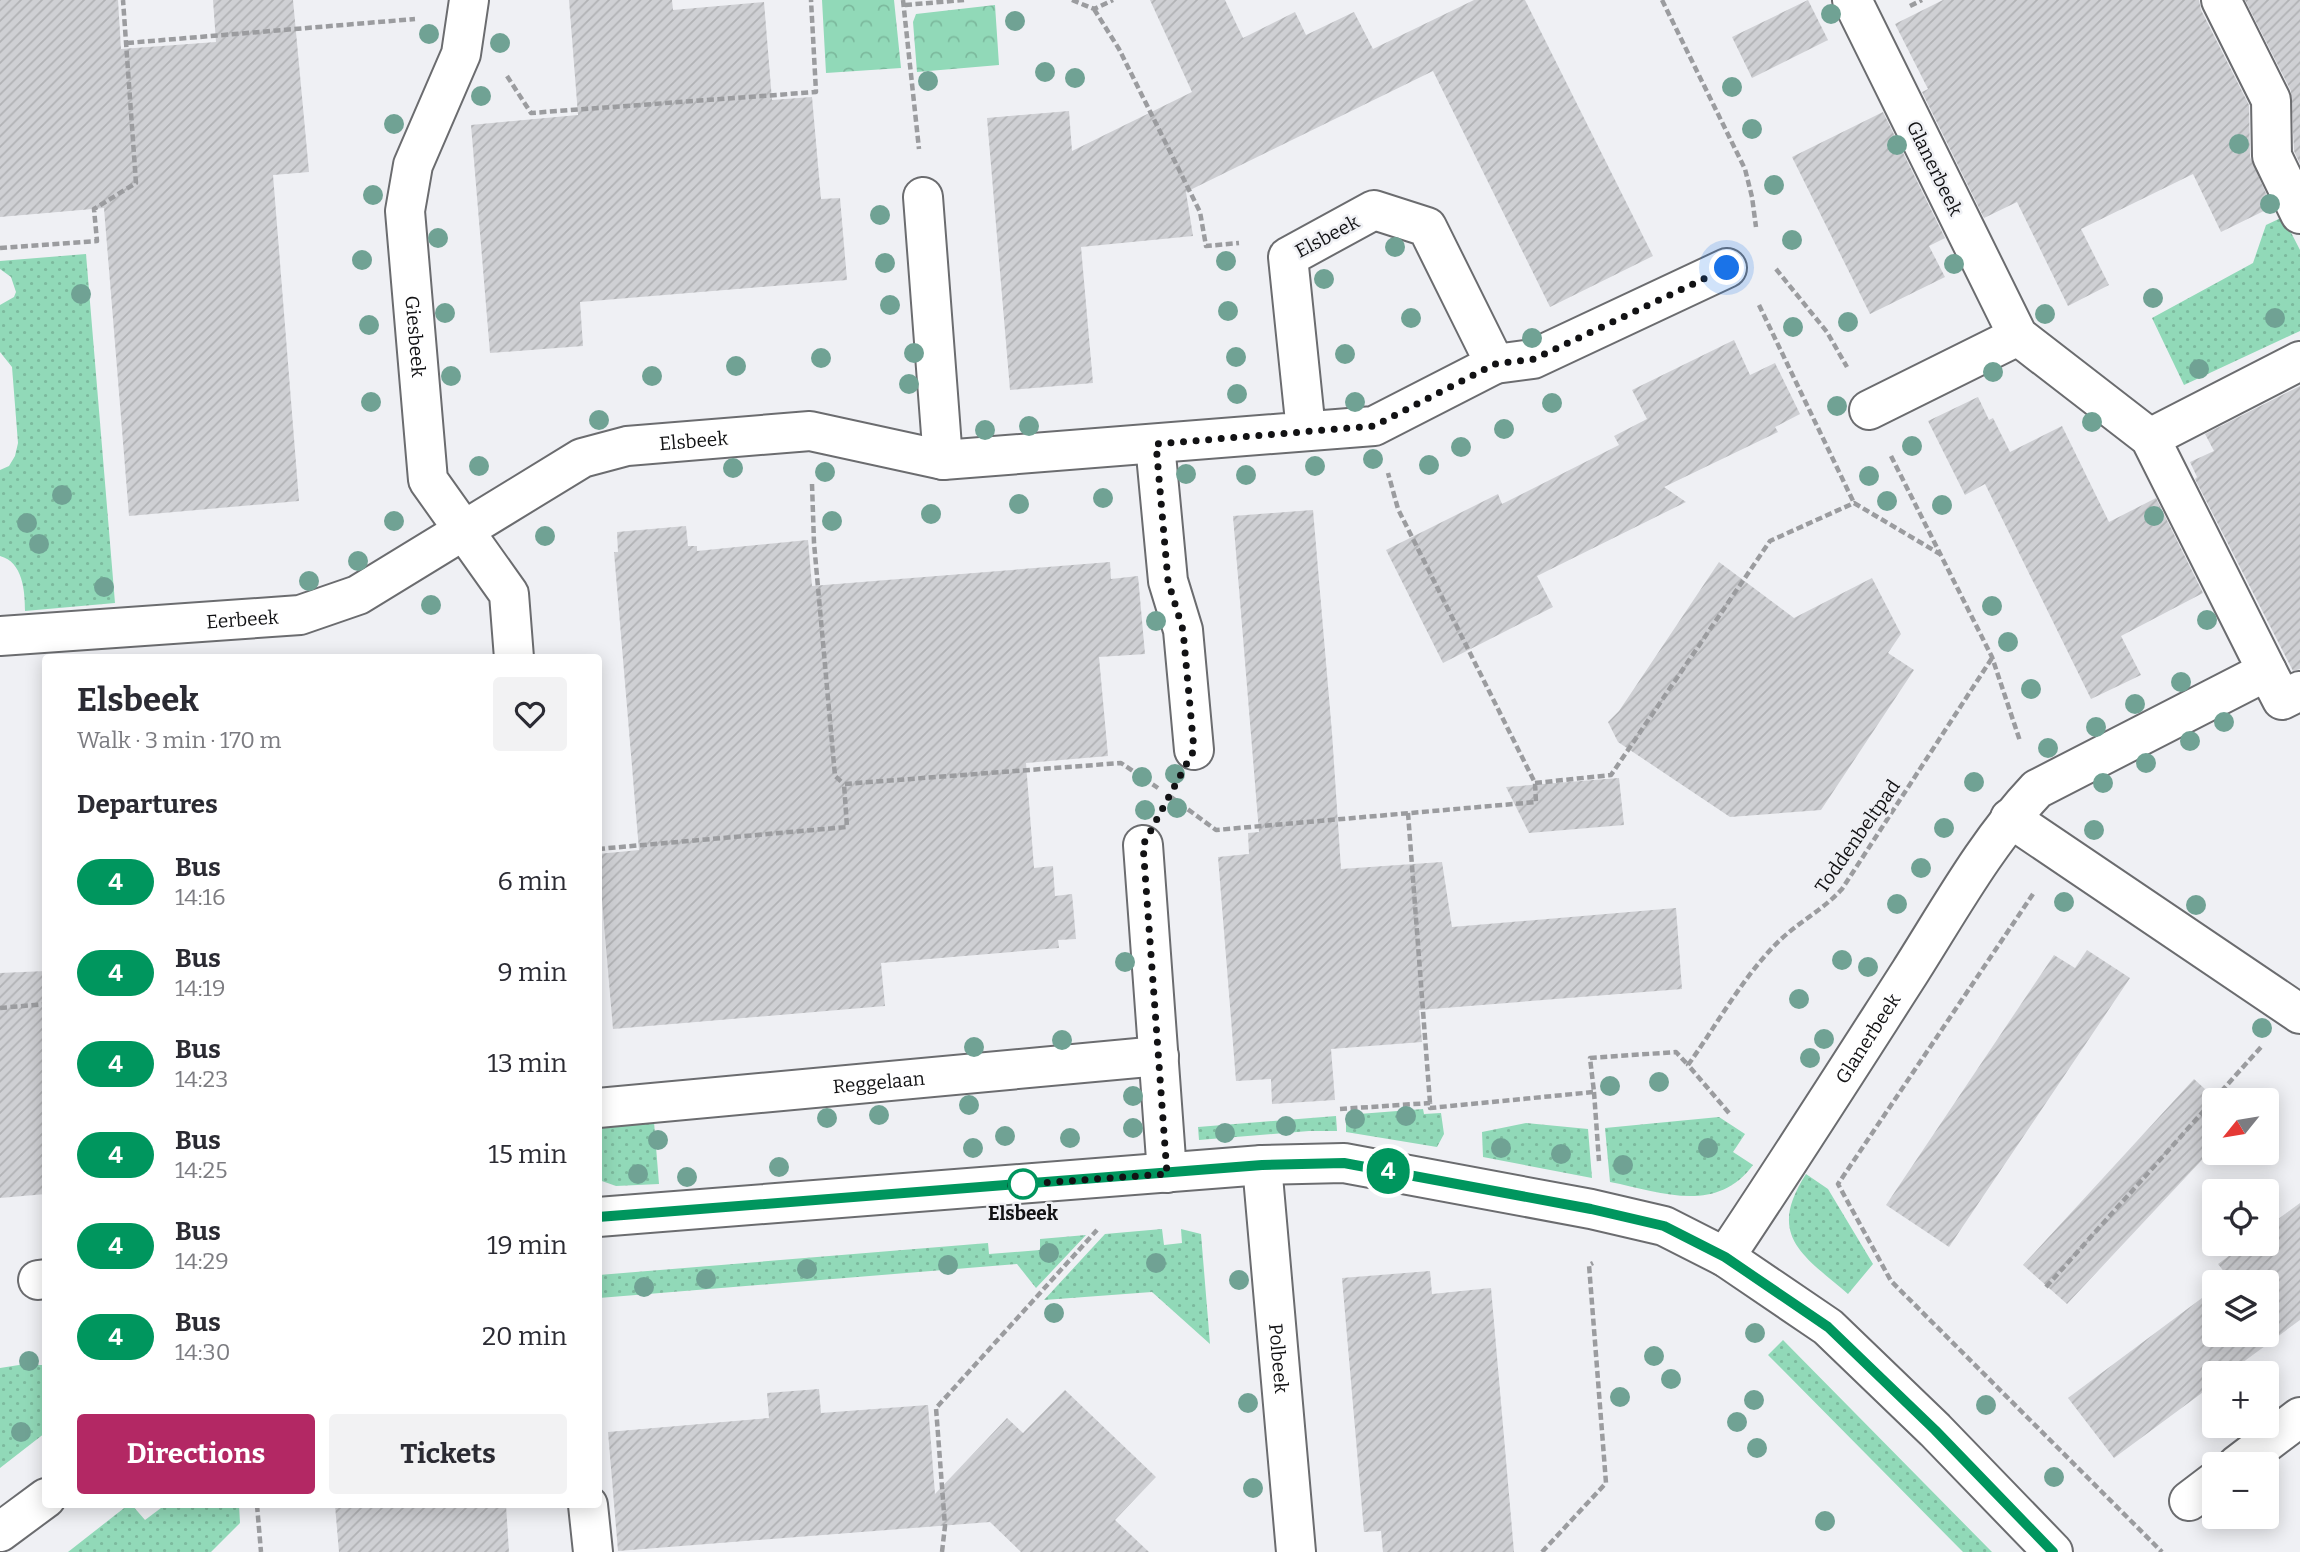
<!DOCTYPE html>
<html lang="en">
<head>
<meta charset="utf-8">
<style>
	:root { --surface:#fff; --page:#f2f2f3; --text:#2b2b33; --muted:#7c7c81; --accent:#b32864 }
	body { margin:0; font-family:Bitter,serif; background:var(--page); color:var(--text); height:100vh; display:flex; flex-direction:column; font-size:26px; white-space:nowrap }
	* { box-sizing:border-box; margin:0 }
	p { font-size:23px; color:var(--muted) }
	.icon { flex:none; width:38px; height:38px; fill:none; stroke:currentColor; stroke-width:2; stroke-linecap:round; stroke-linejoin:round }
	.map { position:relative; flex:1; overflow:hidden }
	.side { position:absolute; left:42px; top:654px; width:560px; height:854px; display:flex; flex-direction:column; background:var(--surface); border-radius:7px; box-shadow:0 4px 18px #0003 }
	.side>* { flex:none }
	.badge { padding:0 14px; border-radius:23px; font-size:24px; line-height:46px }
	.needle { width:46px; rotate:240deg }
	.buttons { position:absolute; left:2202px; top:1088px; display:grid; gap:14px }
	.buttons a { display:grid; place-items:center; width:77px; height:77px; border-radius:7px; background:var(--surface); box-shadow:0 4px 18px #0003; font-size:35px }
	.you { position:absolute; width:35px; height:35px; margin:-18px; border:5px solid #fff; border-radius:50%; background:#1a73e8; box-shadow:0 0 0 10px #1a73e833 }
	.map>.badge { position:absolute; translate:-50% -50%; box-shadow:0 0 0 4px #fff }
	h2 { padding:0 35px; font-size:26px; line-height:63px }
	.round { display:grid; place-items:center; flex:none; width:74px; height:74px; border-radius:7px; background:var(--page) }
	.head { display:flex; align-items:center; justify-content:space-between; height:119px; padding:0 35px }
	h1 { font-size:33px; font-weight:700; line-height:52px }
	.action { display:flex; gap:14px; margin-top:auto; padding:14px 35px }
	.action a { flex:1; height:80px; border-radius:7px; background:var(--accent); color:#fff; font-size:28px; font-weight:700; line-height:80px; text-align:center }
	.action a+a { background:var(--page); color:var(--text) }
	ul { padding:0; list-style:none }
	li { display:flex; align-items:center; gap:21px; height:91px; padding:0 35px }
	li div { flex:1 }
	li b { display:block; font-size:26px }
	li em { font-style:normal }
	li .badge { min-width:77px; font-weight:700; text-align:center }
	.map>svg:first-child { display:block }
	.grass { fill:url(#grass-dots) }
	.park { fill:url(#park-crowns) }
	.building { fill:url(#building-hatch) }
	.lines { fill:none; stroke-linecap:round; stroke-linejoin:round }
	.minor-casing { stroke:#6b6c6f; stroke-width:42 }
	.path { stroke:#9b9c9f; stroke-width:4.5; stroke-dasharray:7 3.5; stroke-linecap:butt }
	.minor { stroke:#fff; stroke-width:38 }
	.tree { fill:#70a294 }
	.line-casing { stroke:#fff; stroke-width:16 }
	.line { stroke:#00965e; stroke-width:10 }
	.walk { stroke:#121214; stroke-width:7; stroke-dasharray:0 12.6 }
	.stop-dot { fill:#fff; stroke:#00965e; stroke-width:3.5 }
	.labels { text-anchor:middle; stroke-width:5; stroke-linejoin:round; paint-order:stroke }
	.street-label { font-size:19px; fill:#121214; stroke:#eff0f4 }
	.stop-label { font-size:19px; font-weight:bold; fill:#121214; stroke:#eff0f4 }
</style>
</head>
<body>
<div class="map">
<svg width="2300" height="1552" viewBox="0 0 2300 1552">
	<defs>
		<pattern id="grass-dots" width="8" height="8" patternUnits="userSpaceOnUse" patternTransform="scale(1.75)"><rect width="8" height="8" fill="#91d9b8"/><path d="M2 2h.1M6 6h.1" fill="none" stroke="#7cb99d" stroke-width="1.8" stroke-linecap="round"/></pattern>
		<pattern id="park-crowns" width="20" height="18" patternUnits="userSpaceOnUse" patternTransform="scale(1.75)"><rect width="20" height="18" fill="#91d9b8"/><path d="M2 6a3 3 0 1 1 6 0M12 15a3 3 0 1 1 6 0" fill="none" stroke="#7cb99d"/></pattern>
		<pattern id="building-hatch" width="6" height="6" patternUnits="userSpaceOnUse" patternTransform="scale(1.75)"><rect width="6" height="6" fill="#cfd0d4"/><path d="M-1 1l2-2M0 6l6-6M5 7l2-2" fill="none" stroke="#b1b2b5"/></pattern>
	</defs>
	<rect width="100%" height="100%" fill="#eff0f4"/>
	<path class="grass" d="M2283,217L2300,250V331L2184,385L2152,318L2253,263L2266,225Z
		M86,254L115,603L25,611C25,591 23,562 0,556V470L9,466L15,456L18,443L12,367L0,352V305L14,297L16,292L11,277L0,269V261Z
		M1423,1109L1424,1114L1441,1113L1444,1134L1437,1147L1346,1132V1115Z
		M1336,1116L1337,1131H1309L1199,1140L1198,1127Z
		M1719,1117L1745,1134L1733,1152L1753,1165C1716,1215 1661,1192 1610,1182L1605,1128Z
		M654,1122L659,1184L616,1186L599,1180V1126Z
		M1526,1123L1588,1129L1592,1178L1483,1157L1482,1132Z
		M1806,1174L1828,1189L1873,1264L1848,1294C1803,1255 1766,1236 1806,1174Z
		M1162,1229L1164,1245L1182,1243L1181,1229L1201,1234L1210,1344L1152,1292L1044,1300L1105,1234Z
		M1086,1235L1036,1288L1017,1264L599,1298V1275L988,1243L989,1254L1040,1250V1239Z
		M1783,1340L1992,1552H1963L1768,1355Z
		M19,1365H45V1433L0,1468V1368Z
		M128,1505H132L145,1520L165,1505H239L240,1523L211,1552H68Z"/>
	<path class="park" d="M822,0H894L901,68L826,73Z
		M995,5L999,65L917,72L913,22L916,14Z"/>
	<path class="building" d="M0,0H118L121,49L216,42L213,0H293L309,172L273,175L299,501L129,516L104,208L0,217Z
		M569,0H672L673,10L764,2L772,100L812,97L821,199L840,198L847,280L580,302L583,346L490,353L471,125L578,115Z
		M1150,0H1225L1243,38L1295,12L1306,35L1354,12L1373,49L1474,0H1525L1653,256L1550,307L1433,71L1186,192L1193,236L1081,247L1093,383L1010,390L987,118L1069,111L1072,151L1192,92Z
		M1808,0L1828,40L1752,78L1732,37Z
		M1943,0H2199L2201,10L2249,105L2250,157L2272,207L2221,232L2193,174L2081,229L2109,285L2068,306L2017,202L1984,218L1922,92L1928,89L1895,24Z
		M2245,0H2300V164L2294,151L2291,91Z
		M1883,112L1945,238L1929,246L1945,277L1870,314L1792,157Z
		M1734,340L1750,375L1775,363L1800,414L1775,427L1778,432L1664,487L1686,502L1537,576L1553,607L1443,663L1386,550L1498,494L1502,504L1619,445L1614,436L1647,419L1632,390Z
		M2300,386V669L2293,671L2195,479L2197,477L2190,462L2214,451L2205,434Z
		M1978,397L1989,420L1993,418L2010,452L2062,426L2109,522L2156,498L2203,593L2121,636L2141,675L2091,699L1985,484L1965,495L1928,421Z
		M1313,510L1332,733L1341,869L1442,862L1452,927L1676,908L1682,989L1419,1010L1422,1042L1331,1049L1335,1100L1272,1104L1271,1079L1236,1081L1218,857L1249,854L1248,833L1259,832L1233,516Z
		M686,526L688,546H697V551L808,540L812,586L1110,562L1111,579L1138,576L1145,654L1099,657L1108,756L1026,763L1034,868L1053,866L1055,896L1072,894L1076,939L1058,940L1059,948L881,963L885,1006L613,1029L598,854L639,850L614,552H618L617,532Z
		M1719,562L1794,618L1872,578L1901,634L1888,653L1914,670L1821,810L1730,817L1618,742L1608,722L1619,711Z
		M1619,778L1624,825L1529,833L1506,787Z
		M2087,950L2130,978L1949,1247L1886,1205L2054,955L2075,968Z
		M46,971V1194L0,1198V973Z
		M2194,1079L2218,1101H2214V1147L2067,1304L2023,1265Z
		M2300,1203V1320L2227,1374H2214V1384L2114,1458L2068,1398L2214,1289V1335H2266V1283H2222L2229,1278L2218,1264L2245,1244H2266V1228Z
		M1430,1271L1432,1294L1491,1288L1514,1552H1383L1381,1531L1364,1532L1342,1278Z
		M819,1389L821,1413L928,1405L935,1494L1007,1418L1023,1433L1065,1390L1156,1477L1115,1520L1149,1552H1021L990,1522L618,1551L608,1432L769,1418L767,1393Z
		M335,1505H506L509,1552H339Z"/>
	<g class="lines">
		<g class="minor-casing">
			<g id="minor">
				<path id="s1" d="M469,0L461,54L413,165L405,211L428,480L509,594L514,658"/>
				<path d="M2221,0L2271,100L2272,156L2300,214"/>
				<path d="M923,197L943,460"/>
				<path d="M1495,364L1533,359L1727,268"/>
				<path d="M1869,410L2018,336"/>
				<path d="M2150,438L2300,361"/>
				<path d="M1155,444L1168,581L1183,630L1194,750"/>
				<path id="s2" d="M0,636L300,615L358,595L582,458L627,446L810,431L943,460L1374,426L1495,364L1427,227L1374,210L1288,257L1306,431"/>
				<path d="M2267,671L2282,700L2300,691"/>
				<path d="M2010,818L2300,1014"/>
				<path d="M1143,845L1167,1173"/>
				<path id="s3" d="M598,1108L1159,1056"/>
				<path id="s4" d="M1262,1165L1296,1552"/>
				<path d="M598,1217L1262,1165L1344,1163L1591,1209L1664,1226L1725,1257L1828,1327L1935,1430L2053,1552"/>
				<path id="s5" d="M1725,1257C1788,1163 1849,1067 1910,972C1950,909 1986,843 2037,789L2267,671L2150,438L2018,336L1852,0"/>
				<path d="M38,1280L46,1279"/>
				<path d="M2237,1465L2300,1417"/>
				<path d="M2189,1501L2214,1482"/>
				<path d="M588,1505L593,1552"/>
				<path d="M0,1532L46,1498"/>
			</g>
		</g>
		<path class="path" d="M903,0L919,149
			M1072,0L1094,9L1113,0
			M1662,0L1745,169L1752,197L1756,227
			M905,5L964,0
			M1910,6L1922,0
			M1094,9L1119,49L1200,212L1206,246L1239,243
			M127,43L415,19
			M507,76L531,113L816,92L811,0
			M0,248L97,241L94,209L136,183L123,0
			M1776,269L1827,332L1847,367
			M1759,305L1854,503
			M1891,456L1992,657L2020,741
			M812,484L814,543L835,776L844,784
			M1535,783L1611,775L1770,541L1854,503L1940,554
			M1171,797L1216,830L1536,802L1535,783L1398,509L1388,473
			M1408,813L1430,1103
			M598,849L847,827L844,784L1121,763L1158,788
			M2033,894L1838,1184L1891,1281L2162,1552
			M0,1008L46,1004
			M1594,1092L1599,1161
			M1340,1109L1430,1103V1108L1594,1092L1590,1058L1676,1052L1688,1065
			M1729,1113L1688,1065C1716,1026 1741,980 1775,945C1795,924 1822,911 1842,889L1992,658
			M2046,1287L2261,1047
			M257,1505L261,1552
			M942,1552L945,1526L936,1408L1097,1230
			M1542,1552L1606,1483L1589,1265L1593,1263"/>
		<use href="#minor" class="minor"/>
	</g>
	<g class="tree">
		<circle cx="1831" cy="14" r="10"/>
		<circle cx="1015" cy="21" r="10"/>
		<circle cx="429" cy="34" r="10"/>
		<circle cx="500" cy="43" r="10"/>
		<circle cx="1045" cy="72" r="10"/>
		<circle cx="1075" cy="78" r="10"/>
		<circle cx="928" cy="81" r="10"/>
		<circle cx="1732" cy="87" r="10"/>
		<circle cx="481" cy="96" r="10"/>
		<circle cx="394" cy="124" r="10"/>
		<circle cx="1752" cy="129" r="10"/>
		<circle cx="2239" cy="144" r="10"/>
		<circle cx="1897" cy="145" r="10"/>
		<circle cx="1774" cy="185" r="10"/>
		<circle cx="373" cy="195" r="10"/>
		<circle cx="2270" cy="204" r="10"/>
		<circle cx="880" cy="215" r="10"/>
		<circle cx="438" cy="238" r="10"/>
		<circle cx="1792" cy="240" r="10"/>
		<circle cx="1395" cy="247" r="10"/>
		<circle cx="362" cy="260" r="10"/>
		<circle cx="1226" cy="261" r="10"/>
		<circle cx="885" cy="263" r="10"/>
		<circle cx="1954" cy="264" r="10"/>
		<circle cx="1324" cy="279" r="10"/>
		<circle cx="81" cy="294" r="10"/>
		<circle cx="2153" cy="298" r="10"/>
		<circle cx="890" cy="305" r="10"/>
		<circle cx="1228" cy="311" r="10"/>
		<circle cx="445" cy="313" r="10"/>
		<circle cx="2045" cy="314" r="10"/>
		<circle cx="1411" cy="318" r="10"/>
		<circle cx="2275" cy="318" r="10"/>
		<circle cx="1848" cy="322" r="10"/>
		<circle cx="369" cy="325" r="10"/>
		<circle cx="1793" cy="327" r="10"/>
		<circle cx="1532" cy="338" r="10"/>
		<circle cx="914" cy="353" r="10"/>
		<circle cx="1345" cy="354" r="10"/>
		<circle cx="1236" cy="357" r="10"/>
		<circle cx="821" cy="358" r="10"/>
		<circle cx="736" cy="366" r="10"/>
		<circle cx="2199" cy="369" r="10"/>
		<circle cx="1993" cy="372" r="10"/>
		<circle cx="451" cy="376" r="10"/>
		<circle cx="652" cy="376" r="10"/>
		<circle cx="909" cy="384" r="10"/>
		<circle cx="1237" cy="394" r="10"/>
		<circle cx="371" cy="402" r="10"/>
		<circle cx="1355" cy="402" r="10"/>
		<circle cx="1552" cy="403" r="10"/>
		<circle cx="1837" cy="406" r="10"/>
		<circle cx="599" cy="420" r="10"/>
		<circle cx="2092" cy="422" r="10"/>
		<circle cx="1029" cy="426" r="10"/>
		<circle cx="1504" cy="429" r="10"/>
		<circle cx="985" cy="430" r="10"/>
		<circle cx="1912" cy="446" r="10"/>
		<circle cx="1461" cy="447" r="10"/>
		<circle cx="1373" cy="459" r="10"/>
		<circle cx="1429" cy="465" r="10"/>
		<circle cx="479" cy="466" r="10"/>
		<circle cx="1315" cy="466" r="10"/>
		<circle cx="733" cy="468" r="10"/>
		<circle cx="825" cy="472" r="10"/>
		<circle cx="1186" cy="474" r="10"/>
		<circle cx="1246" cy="475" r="10"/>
		<circle cx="1869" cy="476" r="10"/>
		<circle cx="62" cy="495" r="10"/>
		<circle cx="1103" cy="498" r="10"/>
		<circle cx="1887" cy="501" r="10"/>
		<circle cx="1019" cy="504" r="10"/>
		<circle cx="1942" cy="505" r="10"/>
		<circle cx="931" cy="514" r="10"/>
		<circle cx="2154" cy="516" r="10"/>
		<circle cx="394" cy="521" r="10"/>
		<circle cx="832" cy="521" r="10"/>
		<circle cx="27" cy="523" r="10"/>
		<circle cx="545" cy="536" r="10"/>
		<circle cx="39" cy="544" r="10"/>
		<circle cx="358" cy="561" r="10"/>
		<circle cx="309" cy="581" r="10"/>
		<circle cx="104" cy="587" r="10"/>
		<circle cx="431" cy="605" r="10"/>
		<circle cx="1992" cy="606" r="10"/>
		<circle cx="2207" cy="620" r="10"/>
		<circle cx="1156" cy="621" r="10"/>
		<circle cx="2008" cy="642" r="10"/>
		<circle cx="2181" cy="682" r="10"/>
		<circle cx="2031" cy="689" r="10"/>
		<circle cx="2135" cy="704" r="10"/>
		<circle cx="2224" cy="722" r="10"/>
		<circle cx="2096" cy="727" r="10"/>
		<circle cx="2190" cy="741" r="10"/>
		<circle cx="2048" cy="748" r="10"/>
		<circle cx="2146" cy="763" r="10"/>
		<circle cx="1175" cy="774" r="10"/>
		<circle cx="1142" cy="777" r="10"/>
		<circle cx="1974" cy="782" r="10"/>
		<circle cx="2103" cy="783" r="10"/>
		<circle cx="1177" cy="808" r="10"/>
		<circle cx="1145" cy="810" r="10"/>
		<circle cx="1944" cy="828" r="10"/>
		<circle cx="2094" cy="830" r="10"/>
		<circle cx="1921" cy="868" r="10"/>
		<circle cx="2064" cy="902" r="10"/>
		<circle cx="1897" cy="904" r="10"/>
		<circle cx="2196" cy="905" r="10"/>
		<circle cx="1842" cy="960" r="10"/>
		<circle cx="1125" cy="962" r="10"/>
		<circle cx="1868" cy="967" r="10"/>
		<circle cx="1799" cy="999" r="10"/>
		<circle cx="2262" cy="1028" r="10"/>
		<circle cx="1824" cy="1039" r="10"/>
		<circle cx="1062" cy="1040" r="10"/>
		<circle cx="974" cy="1047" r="10"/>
		<circle cx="1810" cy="1058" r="10"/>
		<circle cx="1659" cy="1082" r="10"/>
		<circle cx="1610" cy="1086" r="10"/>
		<circle cx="1133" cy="1096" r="10"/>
		<circle cx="969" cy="1105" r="10"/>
		<circle cx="879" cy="1115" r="10"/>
		<circle cx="1406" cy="1116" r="10"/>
		<circle cx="827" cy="1118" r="10"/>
		<circle cx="1355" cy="1119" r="10"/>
		<circle cx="1286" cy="1126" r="10"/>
		<circle cx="1133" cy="1128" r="10"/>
		<circle cx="1225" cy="1133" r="10"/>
		<circle cx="1005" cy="1136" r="10"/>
		<circle cx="1070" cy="1138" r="10"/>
		<circle cx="658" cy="1140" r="10"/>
		<circle cx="973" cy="1148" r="10"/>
		<circle cx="1501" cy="1148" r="10"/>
		<circle cx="1708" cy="1148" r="10"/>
		<circle cx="1561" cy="1154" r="10"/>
		<circle cx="1623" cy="1165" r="10"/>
		<circle cx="779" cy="1167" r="10"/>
		<circle cx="638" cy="1174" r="10"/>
		<circle cx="687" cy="1177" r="10"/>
		<circle cx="1049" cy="1253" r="10"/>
		<circle cx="1156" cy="1263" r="10"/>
		<circle cx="948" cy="1265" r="10"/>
		<circle cx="807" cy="1269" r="10"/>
		<circle cx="706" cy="1279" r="10"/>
		<circle cx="1239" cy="1280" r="10"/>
		<circle cx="644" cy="1287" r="10"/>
		<circle cx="1054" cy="1313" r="10"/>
		<circle cx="1755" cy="1333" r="10"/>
		<circle cx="1654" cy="1356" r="10"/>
		<circle cx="29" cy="1361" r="10"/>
		<circle cx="1671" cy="1379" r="10"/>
		<circle cx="1620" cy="1397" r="10"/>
		<circle cx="1754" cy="1400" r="10"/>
		<circle cx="1248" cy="1403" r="10"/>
		<circle cx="1986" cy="1405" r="10"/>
		<circle cx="1737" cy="1422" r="10"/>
		<circle cx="21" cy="1432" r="10"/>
		<circle cx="1757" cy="1448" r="10"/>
		<circle cx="2054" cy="1477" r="10"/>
		<circle cx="1253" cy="1488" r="10"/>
		<circle cx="1825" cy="1521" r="10"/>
	</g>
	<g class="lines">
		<g class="line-casing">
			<path id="line" d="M598,1217L1262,1165L1344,1163L1591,1209L1664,1226L1725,1257L1828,1327L1935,1430L2053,1552"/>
		</g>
		<use href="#line" class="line"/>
		<path class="walk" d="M1023,1184L1010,1185L1167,1174L1143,845L1194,750L1183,630L1168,581L1156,444L1374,426L1495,364L1534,359L1727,268"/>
	</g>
	<circle class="stop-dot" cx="1023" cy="1184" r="14"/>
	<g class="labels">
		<g class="street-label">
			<text transform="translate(1935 168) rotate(64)" y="7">Glanerbeek</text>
			<text transform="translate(1327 236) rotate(-28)" y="7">Elsbeek</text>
			<text dy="7" stroke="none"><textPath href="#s1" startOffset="348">Giesbeek</textPath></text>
			<text dy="7" stroke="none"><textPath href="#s2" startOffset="738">Elsbeek</textPath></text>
			<text dy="7" stroke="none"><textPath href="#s2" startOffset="243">Eerbeek</textPath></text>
			<text transform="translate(1857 836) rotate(-55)" y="7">Toddenbeltpad</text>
			<text dy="7" stroke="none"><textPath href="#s5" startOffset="261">Glanerbeek</textPath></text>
			<text dy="7" stroke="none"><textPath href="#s3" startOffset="282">Reggelaan</textPath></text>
			<text dy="7" stroke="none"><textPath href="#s4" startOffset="194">Polbeek</textPath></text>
		</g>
		<g class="stop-label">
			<text x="1023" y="1220">Elsbeek</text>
		</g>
	</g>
</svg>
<div class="buttons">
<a><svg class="needle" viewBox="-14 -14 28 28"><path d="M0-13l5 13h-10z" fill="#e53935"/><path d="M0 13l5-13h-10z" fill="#7c7c81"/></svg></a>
<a><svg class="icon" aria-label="locate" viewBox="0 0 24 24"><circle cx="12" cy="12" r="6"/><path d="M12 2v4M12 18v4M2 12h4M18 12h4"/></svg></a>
<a><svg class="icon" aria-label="layers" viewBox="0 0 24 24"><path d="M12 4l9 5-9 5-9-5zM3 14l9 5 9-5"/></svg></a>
<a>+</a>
<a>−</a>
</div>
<div class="you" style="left:1727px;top:268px"></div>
<b class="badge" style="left:1388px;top:1171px;background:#00965e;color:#fff">4</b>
<section class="side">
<div class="head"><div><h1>Elsbeek</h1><p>Walk · 3 min · 170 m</p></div><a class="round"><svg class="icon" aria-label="heart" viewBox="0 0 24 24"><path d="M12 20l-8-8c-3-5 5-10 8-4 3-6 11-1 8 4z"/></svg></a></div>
<h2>Departures</h2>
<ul>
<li><span class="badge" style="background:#00965e;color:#fff">4</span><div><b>Bus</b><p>14:16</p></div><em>6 min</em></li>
<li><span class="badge" style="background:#00965e;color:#fff">4</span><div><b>Bus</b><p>14:19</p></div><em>9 min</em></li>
<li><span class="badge" style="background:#00965e;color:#fff">4</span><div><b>Bus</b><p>14:23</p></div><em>13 min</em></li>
<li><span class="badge" style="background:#00965e;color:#fff">4</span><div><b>Bus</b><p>14:25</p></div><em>15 min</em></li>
<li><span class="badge" style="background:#00965e;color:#fff">4</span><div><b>Bus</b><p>14:29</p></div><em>19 min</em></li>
<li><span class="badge" style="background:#00965e;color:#fff">4</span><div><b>Bus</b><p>14:30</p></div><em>20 min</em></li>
</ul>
<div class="action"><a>Directions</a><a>Tickets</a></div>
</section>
</div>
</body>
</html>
